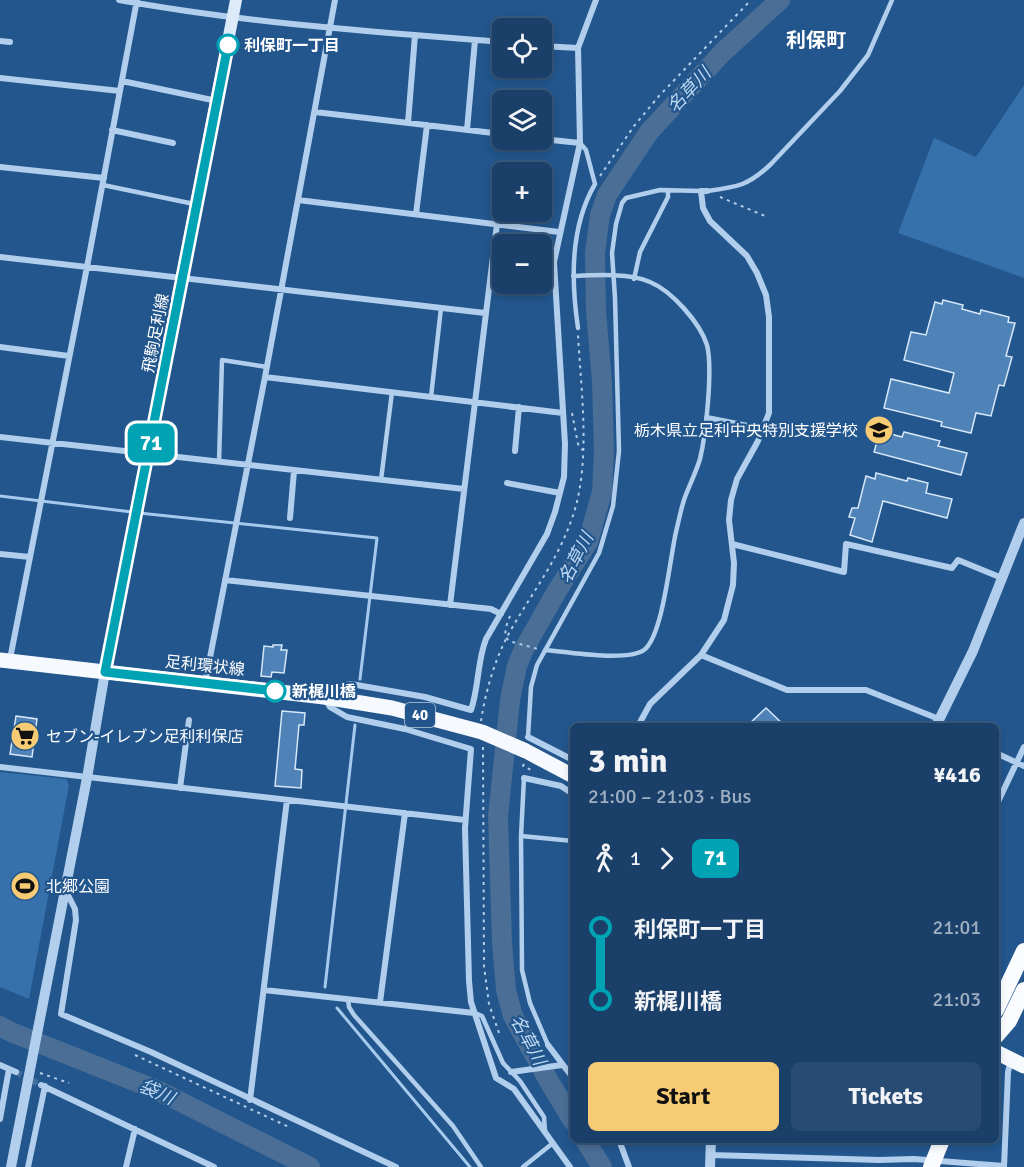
<!DOCTYPE html>
<html lang="en">
<head>
<meta charset="utf-8">
<style>
	:root { --surface:#1a406a; --page:#274b72; --text:#f1f3f6; --muted:#9fafc1; --line:#38597e; --accent:#f7cb73 }
	body { margin:0; font-family:Signika,"Noto Sans JP",sans-serif; background:var(--page); color:var(--text); height:100vh; display:flex; flex-direction:column; font-size:22px; white-space:nowrap }
	* { box-sizing:border-box; margin:0 }
	p { font-size:20px; color:var(--muted) }
	.icon { flex:none; width:33px; height:33px; fill:none; stroke:currentColor; stroke-width:2; stroke-linecap:round; stroke-linejoin:round }
	.map { position:relative; flex:1; overflow:hidden }
	.panel { position:absolute; left:570px; top:723px; width:429px; height:420px; display:flex; flex-direction:column; background:var(--surface); border-radius:9px; box-shadow:0 3px 9px #0003,0 0 0 2px var(--line) }
	.panel>* { flex:none }
	.badge { padding:0 12px; border-radius:9px; font-size:21px; line-height:39px }
	.buttons { position:absolute; left:492px; top:18px; display:grid; gap:12px }
	.buttons a { display:grid; place-items:center; width:60px; height:60px; border-radius:9px; background:var(--surface); box-shadow:0 3px 9px #0003,0 0 0 2px var(--line); font-size:30px }
	.map>.badge { position:absolute; translate:-50% -50%; box-shadow:0 0 0 3px #fff }
	.legs { display:flex; align-items:center; gap:9px; height:66px; padding:0 18px; font-size:20px }
	.legs p { margin-inline-start:auto }
	.headline { display:flex; align-items:center; justify-content:space-between; height:102px; padding:0 18px }
	h1 { font-size:33px; font-weight:800; line-height:45px }
	.action { display:flex; gap:12px; margin-top:auto; padding:12px 18px }
	.action a { flex:1; height:69px; border-radius:9px; background:var(--accent); color:#111; font-size:24px; font-weight:800; line-height:69px; text-align:center }
	.action a+a { background:var(--page); color:var(--text) }
	ul { padding:0 18px; list-style:none }
	li { display:flex; align-items:center; gap:21px; height:72px; font-size:22px }
	li i { display:grid; place-items:center; width:9px; height:100%; margin:0 8px; background:currentColor }
	li i::after { content:''; width:15px; height:15px; margin:-8px; border:4px solid; border-radius:50%; background:var(--surface) }
	li p { margin-inline-start:auto }
	li:first-child i { background:linear-gradient(#0000 50%,currentColor 0) }
	li:last-child i { background:linear-gradient(currentColor 50%,#0000 0) }
	.map>svg:first-child { display:block }
	.green { fill:#3671ab }
	.lines { fill:none; stroke-linecap:round; stroke-linejoin:round }
	.stream { stroke:#a5caed; stroke-width:3 }
	.river { stroke:#4a6e95; stroke-width:20 }
	.building { fill:#4f82b7; stroke:#d6e7f9; stroke-width:1.5 }
	.minor-tunnel { stroke:#436f9e; stroke-width:6; stroke-dasharray:6 3; stroke-linecap:butt }
	.path { stroke:#b1ceec; stroke-width:2; stroke-dasharray:3 4.5; stroke-linecap:butt }
	.service { stroke:#b1ceec; stroke-width:4.5 }
	.minor { stroke:#b1ceec; stroke-width:6 }
	.tertiary { stroke:#b1ceec; stroke-width:10 }
	.secondary { stroke:#ddeaf9; stroke-width:12 }
	.primary { stroke:#f6faff; stroke-width:15 }
	.trunk { stroke:#fafcff; stroke-width:16 }
	.line-1-casing { stroke:#fff; stroke-width:14 }
	.line-1 { stroke:#00a3b4; stroke-width:9 }
	.stop-1-dot { fill:#fff; stroke:#00a3b4; stroke-width:3 }
	.labels { text-anchor:middle; stroke-width:4.5; stroke-linejoin:round; paint-order:stroke }
	.shield { fill:#22568d; stroke:#bdccdd; stroke-width:1.5 }
	.shield-label { font-size:15px; font-weight:bold; fill:#fff }
	.stop-label { font-size:16px; font-weight:bold; fill:#fff; stroke:#22568d; text-anchor:start }
	.street-label { font-size:16px; fill:#fff; stroke:#22568d }
	.poi-label { font-size:16px; fill:#fff; stroke:#22568d; text-anchor:start }
	.water-label { font-size:18px; font-style:italic; fill:#bdd8f3; stroke:#22568d }
	.quarter-label { font-size:20px; font-weight:bold; fill:#fff; stroke:#22568d }
</style>
</head>
<body>
<div class="map">
<svg width="1024" height="1167" viewBox="0 0 1024 1167">
	<rect width="100%" height="100%" fill="#22568d"/>
	<path class="green" d="M1024,85V278L898,233L934,138L976,157Z
		M0,772L66,779L69,785L29,999L0,987Z"/>
	<g class="lines">
		<path class="stream" d="M0,496L132,512
			M139,513L377,538L360,679
			M325,987L355,725
			M337,1008L470,1167"/>
		<path class="river" d="M0,1026L11,1032L159,1091L310,1167
			M573,1121L550,1083L513,1016L506,990L502,943L498,816L510,700L517,666L524,649L557,591L588,542L602,492L604,451L602,382L596,311L595,253L600,215L607,195L649,132L722,53L780,0
			M585,1140L602,1167"/>
	</g>
	<path class="building" d="M943,300L963,305L962,309L980,314L981,310L1009,317L1008,322L1015,323L1006,356L1012,357L1004,386L999,385L991,416L976,413L971,433L941,426L942,422L884,408L891,379L949,393L954,373L904,360L911,332L926,335L935,302L942,304Z
		M880,431L902,437L904,432L940,441L938,446L967,453L961,475L874,452Z
		M876,473L907,481L908,478L928,483L926,493L952,499L947,518L883,501L872,542L850,535L855,518L849,517L852,508H858L866,476L875,479Z
		M273,645H282L281,650H287L284,673L272,672L271,677L261,676L264,646L273,647Z
		M766,708L785,726H747Z
		M282,711L305,713L304,725H299L295,769L302,770L301,788L275,786Z
		M16,716L37,719L32,757L10,754Z"/>
	<g class="lines">
		<path class="minor-tunnel" d="M16,1072L41,1085"/>
		<path class="path" d="M600,176L634,126L659,96L751,0
			M720,197L765,216
			M572,413L578,444L582,450
			M510,616C507,624 502,634 509,641L538,649
			M481,721C485,694 494,662 507,637C528,598 556,564 571,521C592,466 581,392 578,334
			M483,747L484,966L489,1004L499,1033
			M524,764L523,766L533,771
			M135,1055L291,1128
			M40,1073L69,1083"/>
		<path class="service" d="M103,185L194,204
			M707,191C737,187 748,186 771,164L840,91L868,55L892,0
			M634,279L640,252L668,197V190
			M578,328C571,280 570,227 595,184L586,150L580,143
			M431,397L441,308
			M219,462L222,360L267,367
			M381,480L392,392
			M545,650C567,652 627,662 644,650C663,636 670,557 676,532C679,520 681,508 685,497C690,484 696,472 700,459C706,434 713,369 707,345C700,323 672,291 650,282C630,273 595,275 573,276
			M528,737L531,687L537,665L599,553L613,506L619,451L615,298L612,253L616,224L622,203L626,198L660,190L701,191
			M524,778L521,836L522,970L530,1003L548,1045
			M521,836L573,841
			M348,999L349,1007L354,1015L453,1126L481,1167
			M475,1013L482,1016L503,1063L520,1081L544,1117L545,1131
			M523,1167L553,1143"/>
		<path class="minor" d="M119,0C246,23 374,32 502,42
			M0,41L10,42
			M542,46L578,48
			M0,78L120,91
			M122,81L217,101
			M315,112L502,134
			M408,123L415,35
			M112,130L173,143
			M467,130L475,40
			M542,139L580,143
			M0,167L104,178
			M298,200L559,232
			M416,214L427,125
			M0,257L485,313
			M0,347L69,356
			M265,377L563,413
			M707,418L763,429
			M0,437L464,489
			M515,451L519,407
			M507,483L560,493
			M290,518L294,471
			M732,544L844,572L846,544L952,568L958,560L1002,578
			M0,554L30,557
			M225,580L491,609L501,614
			M450,605L497,224
			M701,655L787,690H866L939,719
			M10,659L87,267L137,0
			M205,683L265,377L335,0
			M638,726L650,704L701,655L724,620L733,585L734,563L729,520L731,500L737,479L758,441L769,413V317L766,295L757,273L747,256L710,221L703,208L701,191H707
			M528,737L573,760
			M996,753L1024,766
			M0,767L465,820
			M524,778L561,786L573,794
			M180,788L189,720
			M996,806L1024,747
			M66,891L75,909L76,920L61,1014L151,1052L396,1167
			M264,990L474,1013
			M380,1002L405,813
			M548,1045L573,1078
			M0,1065L16,1072
			M511,1072L562,1065
			M41,1085L214,1167
			M250,1100L287,800
			M0,1119L9,1069
			M619,1140L629,1167
			M710,1155L879,1160L914,1159L1004,1166
			M28,1167L45,1086
			M126,1167L135,1129
			M570,1167L514,1089L496,1078L471,1002L469,981L465,828L471,749L405,729L347,717L330,707L324,697L336,687L351,684L425,697L471,710C479,687 477,662 486,639L547,534L555,512L564,477L565,444L554,262L580,143L578,48L596,0
			M1004,1167L1008,1072L1011,1060"/>
		<path class="tertiary" d="M936,726L973,651L1024,523
			M11,1167L87,778L105,672
			M710,1167L711,1140"/>
		<path class="secondary" d="M105,672L236,0"/>
		<path class="primary" d="M0,660L324,697L392,708L482,732L526,751L573,776
			M996,1052L1024,1066"/>
		<path class="trunk" d="M996,1010L1024,951
			M996,1036L1009,1021L1024,990
			M931,1167L942,1140"/>
	</g>
	<g class="lines">
		<g class="line-1-casing">
			<path id="line-1" d="M228,45L105,672L275,691"/>
		</g>
		<use href="#line-1" class="line-1"/>
	</g>
	<defs>
		<g id="school-disc" transform="scale(1.5)"><circle r="9.5" fill="#f7cb73" stroke="#22568d"/><path d="M0-5L7-2L0 1L-7-2ZM-4 1L0 2.5L4 1V4Q0 6-4 4Z" fill="#111"/></g>
		<g id="supermarket-disc" transform="scale(1.5)"><circle r="9.5" fill="#f7cb73" stroke="#22568d"/><path d="M-6-5.5h2.5l.6 2H6L4.5 2H-2.5L-4.4-4H-6ZM-1.5 3.2a1.3 1.3 0 1 0 .1 0ZM3 3.2a1.3 1.3 0 1 0 .1 0Z" fill="#111"/></g>
		<g id="stadium-disc" transform="scale(1.5)"><circle r="9.5" fill="#f7cb73" stroke="#22568d"/><path d="M0-5a6.5 5 0 1 0 0 10a6.5 5 0 1 0 0-10ZM-3.5-1.8h7v3.6h-7Z" fill="#111"/></g>
	</defs>
	<g fill-rule="evenodd">
		<use href="#school-disc" x="879" y="430"/>
		<use href="#supermarket-disc" x="25" y="736"/>
		<use href="#stadium-disc" x="25" y="886"/>
	</g>
	<g class="stop-1-dot">
		<circle cx="228" cy="45" r="10"/>
		<circle cx="275" cy="691" r="10"/>
	</g>
	<g class="labels">
		<rect class="shield" x="405" y="703" width="30" height="24" rx="4.5"/>
		<g class="shield-label">
			<text x="420" y="720">40</text>
		</g>
		<g class="stop-label">
			<text x="244" y="51">利保町一丁目</text>
			<text x="292" y="697">新梶川橋</text>
		</g>
		<g class="street-label">
			<text transform="translate(155 333) rotate(-79)" y="6">飛駒足利線</text>
			<text transform="translate(205 665) rotate(6)" y="6">足利環状線</text>
		</g>
		<g class="poi-label">
			<text x="858" y="436" text-anchor="end">栃木県立足利中央特別支援学校</text>
			<text x="46" y="742">セブン-イレブン足利利保店</text>
			<text x="46" y="892">北郷公園</text>
		</g>
		<g class="water-label">
			<text transform="translate(689 90) rotate(-47)" y="6">名草川</text>
			<text transform="translate(576 558) rotate(-63)" y="6">名草川</text>
			<text transform="translate(528 1040) rotate(62)" y="6">名草川</text>
			<text transform="translate(157 1092) rotate(24)" y="6">袋川</text>
		</g>
		<g class="quarter-label">
			<text x="816" y="47">利保町</text>
		</g>
	</g>
</svg>
<div class="buttons">
<a><svg class="icon" aria-label="locate" viewBox="0 0 24 24"><circle cx="12" cy="12" r="6"/><path d="M12 2v4M12 18v4M2 12h4M18 12h4"/></svg></a>
<a><svg class="icon" aria-label="layers" viewBox="0 0 24 24"><path d="M12 4l9 5-9 5-9-5zM3 14l9 5 9-5"/></svg></a>
<a>+</a>
<a>−</a>
</div>
<b class="badge" style="left:151px;top:443px;background:#00a3b4;color:#fff">71</b>
<section class="panel">
<div class="headline"><div><h1>3 min</h1><p>21:00 – 21:03 · Bus</p></div><b>¥416</b></div>
<div class="legs"><svg class="icon" aria-label="walk" viewBox="0 0 24 24"><circle cx="13" cy="4" r="2"/><path d="M13 8l-2 6 4 7M11 14l-3 7M7 12l3-4h3l4 4"/></svg>1<svg class="icon" aria-label="forward" viewBox="0 0 24 24"><path d="M9 5l7 7-7 7"/></svg><b class="badge" style="background:#00a3b4;color:#fff">71</b></div>
<ul>
<li><i style="color:#00a3b4"></i><b>利保町一丁目</b><p>21:01</p></li>
<li><i style="color:#00a3b4"></i><b>新梶川橋</b><p>21:03</p></li>
</ul>
<div class="action"><a>Start</a><a>Tickets</a></div>
</section>
</div>
</body>
</html>
